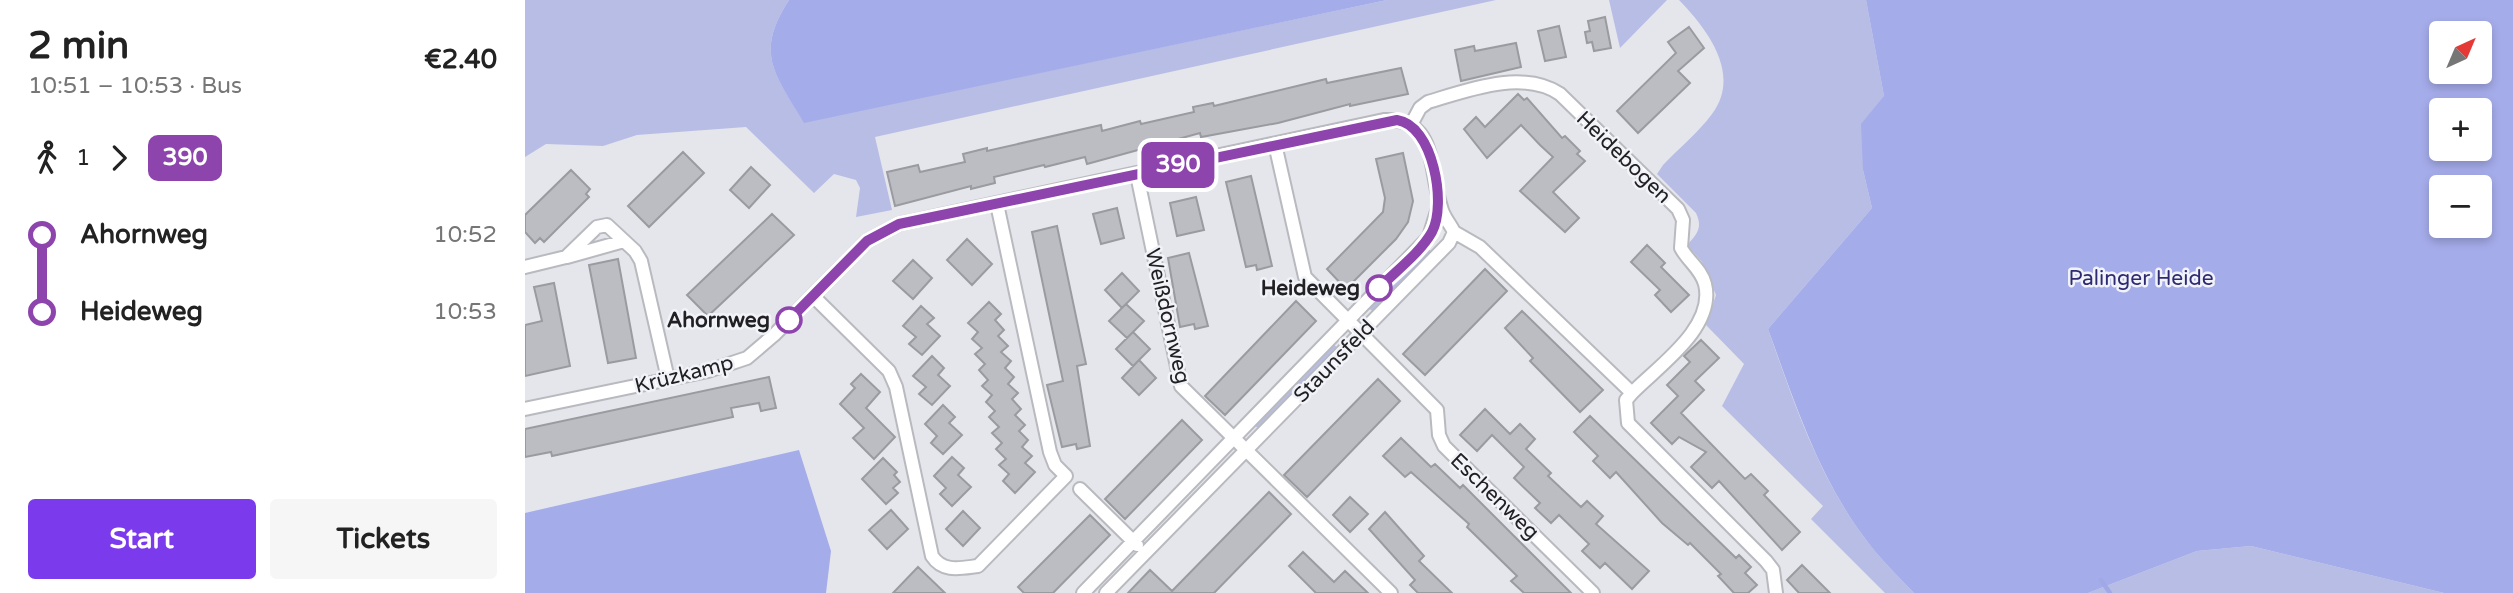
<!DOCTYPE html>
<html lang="en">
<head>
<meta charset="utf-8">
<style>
	:root { --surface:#fff; --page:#f6f6f6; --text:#222; --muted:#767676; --accent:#7c3aed }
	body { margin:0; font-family:"Varela Round",sans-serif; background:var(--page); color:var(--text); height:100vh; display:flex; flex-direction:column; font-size:26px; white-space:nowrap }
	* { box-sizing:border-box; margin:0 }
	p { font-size:23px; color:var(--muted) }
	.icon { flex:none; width:38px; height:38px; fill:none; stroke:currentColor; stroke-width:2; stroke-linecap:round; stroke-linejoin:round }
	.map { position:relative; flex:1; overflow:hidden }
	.drawer { display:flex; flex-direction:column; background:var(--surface); width:525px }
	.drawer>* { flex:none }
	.badge { padding:0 14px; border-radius:10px; font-size:24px; line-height:46px }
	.needle { width:46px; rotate:44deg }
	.buttons { position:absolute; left:1904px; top:21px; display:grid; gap:14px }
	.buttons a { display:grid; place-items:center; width:63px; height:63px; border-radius:7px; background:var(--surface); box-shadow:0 4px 10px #0003; font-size:35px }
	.map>.badge { position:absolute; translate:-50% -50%; box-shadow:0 0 0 4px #fff }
	.legs { display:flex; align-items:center; gap:10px; height:77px; padding:0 28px; font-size:23px }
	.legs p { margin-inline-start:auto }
	.overview { display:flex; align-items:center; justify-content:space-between; height:119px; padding:0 28px }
	h1 { font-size:38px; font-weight:800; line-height:52px }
	.button { display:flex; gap:14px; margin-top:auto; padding:14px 28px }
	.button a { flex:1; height:80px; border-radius:7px; background:var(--accent); color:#fff; font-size:28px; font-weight:800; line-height:80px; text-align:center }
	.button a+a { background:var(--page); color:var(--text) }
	ul { padding:0 28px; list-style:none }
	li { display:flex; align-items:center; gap:24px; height:77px; font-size:26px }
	li i { display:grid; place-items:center; width:10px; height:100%; margin:0 9px; background:currentColor }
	li i::after { content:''; width:18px; height:18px; margin:-9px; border:5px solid; border-radius:50%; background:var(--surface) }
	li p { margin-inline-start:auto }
	li:first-child i { background:linear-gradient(#0000 50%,currentColor 0) }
	li:last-child i { background:linear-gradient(currentColor 50%,#0000 0) }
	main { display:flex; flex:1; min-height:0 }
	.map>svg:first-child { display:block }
	.green { fill:#b8bde6 }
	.forest { fill:#a5acea; fill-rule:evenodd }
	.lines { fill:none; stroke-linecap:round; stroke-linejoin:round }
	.stream { stroke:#a1a8e6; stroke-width:4.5 }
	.building { fill:#bcbdc2; stroke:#9a9ba0; stroke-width:2 }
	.street-casing { stroke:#b9babf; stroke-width:16 }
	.street { stroke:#fff; stroke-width:12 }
	.line-1-casing { stroke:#fff; stroke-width:16 }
	.line-1 { stroke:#8e44ad; stroke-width:10 }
	.stop-1-dot { fill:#fff; stroke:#8e44ad; stroke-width:3.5 }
	.labels { text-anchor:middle; stroke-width:5; stroke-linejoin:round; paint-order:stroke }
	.street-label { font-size:21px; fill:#212123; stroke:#f2f3f9 }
	.park-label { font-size:21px; fill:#2d2a72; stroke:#f2f3f9 }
	.stop-label { font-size:21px; font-weight:bold; fill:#212123; stroke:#f2f3f9; text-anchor:end }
</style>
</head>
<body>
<main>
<section class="drawer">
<div class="overview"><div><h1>2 min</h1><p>10:51 – 10:53 · Bus</p></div><b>€2.40</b></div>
<div class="legs"><svg class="icon" aria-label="walk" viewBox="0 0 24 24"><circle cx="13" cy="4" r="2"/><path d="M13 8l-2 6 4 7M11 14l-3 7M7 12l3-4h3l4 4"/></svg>1<svg class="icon" aria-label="forward" viewBox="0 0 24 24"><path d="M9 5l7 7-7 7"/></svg><b class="badge" style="background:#8e44ad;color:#fff">390</b></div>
<ul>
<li><i style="color:#8e44ad"></i><b>Ahornweg</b><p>10:52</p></li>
<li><i style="color:#8e44ad"></i><b>Heideweg</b><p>10:53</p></li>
</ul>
<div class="button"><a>Start</a><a>Tickets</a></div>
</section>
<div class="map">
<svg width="1988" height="593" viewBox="0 0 1988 593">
	<rect width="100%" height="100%" fill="#e5e6eb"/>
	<path class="green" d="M0,0H264C229,54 250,74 279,122L862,0H971L350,137L367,210L331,217L335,188L331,180L309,174L289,193L221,127L112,135L78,146L21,144L0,157Z
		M1084,0H1142L1095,48Z
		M1154,0H1341L1359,96L1338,170L1347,208L1243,329C1268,400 1293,476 1339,537C1353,557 1372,575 1389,593H1360L1286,519L1298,506L1197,406L1219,364L1181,325L1191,295L1177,262L1162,245C1172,234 1178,228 1171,213L1132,174L1138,165C1154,148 1173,133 1187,114C1217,74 1182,29 1154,0Z
		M902,247L907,253L849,312L843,308Z
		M808,343L813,349L735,429L730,426L729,423Z
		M1726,546L1919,593H1563L1672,551Z"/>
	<path class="forest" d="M264,0H862L279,123C250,74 229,54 264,0Z
		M1341,0H1988V593H1919L1726,546L1672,551L1563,593H1389C1372,575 1353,557 1339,537C1293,476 1269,400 1243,329L1347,208L1338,170L1336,124L1359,96ZM1955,33V72H1916V33ZM1955,110V149H1916V110ZM1955,187V226H1916V187Z
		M274,450L306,551L301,593H0V513Z"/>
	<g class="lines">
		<path class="stream" d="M1576,580L1585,593"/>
	</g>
	<path class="building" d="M1080,17L1086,48L1069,51L1067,42L1062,43L1060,32L1065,31L1063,21Z
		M1034,26L1041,57L1020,61L1013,31Z
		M1164,27L1179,48L1153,71L1165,83L1113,133L1092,111L1151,53L1143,42Z
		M991,43L996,67L936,81L930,50L949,46L950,51Z
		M876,68L883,94L825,106V104L753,123L676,137L675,133L562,164L560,157L520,167L519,165L469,177L470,183L446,189V186L370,206L362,172L393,165L395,172L440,162L438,154L462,148V151L576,125L577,131L615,121L616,124L669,112L668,107L688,103L689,106L801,79L802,83Z
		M993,94L999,100L1002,98L1037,138L1040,136L1055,151L1052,154L1060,161L1028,192L1054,218L1040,232L995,191L1028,157L1015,145L996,125L962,158L939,129L951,117L960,127Z
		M158,152L179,173L124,227L103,206Z
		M878,153L888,201L883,222L871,239L821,289L802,269L858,212L860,198L851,159Z
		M226,167L245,185L224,208L205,190Z
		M46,170L65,189L61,194L64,197L19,242L15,238L10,243L0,232V215Z
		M726,176L747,266L732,270L731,265L721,267L701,182Z
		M671,197L679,230L652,236L645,203Z
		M592,208L599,238L576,244L568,214Z
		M247,214L269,235L183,316L162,295Z
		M532,226L561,364L552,366L565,446L552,449L551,444L537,447L522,385L538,381L507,232Z
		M442,239L467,264L447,285L422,260Z
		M1122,245L1140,263L1136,267L1164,295L1146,312L1130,295L1135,290L1106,262Z
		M664,253L683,326L670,329L669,324L655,327L643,258Z
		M93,259L111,358L83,363L64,265Z
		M388,260L407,278L388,299L368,281Z
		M960,269L982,291L900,375L878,354Z
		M597,273L614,291L597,308L580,290Z
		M29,283L45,366L0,376V325L17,321L9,287Z
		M771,301L791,321L700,415L680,396Z
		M464,302L476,314L470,320L479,330L473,336L483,346L476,352L486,361L480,368L489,377L483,384L493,393L487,399L496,409L490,415L500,425L494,431L503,440L497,447L507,456L500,463L510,472L490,493L478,481L484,474L474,465L481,459L471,449L477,443L467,433L474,427L464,417L470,411L461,402L467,395L457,386L463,380L454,370L460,364L450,354L457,348L447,339L453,332L443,323Z
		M601,304L619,321L602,338L584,321Z
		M396,306L409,318L402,324L415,336L397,355L384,344L391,337L378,326Z
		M997,311L1078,390L1055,412L1005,361L1008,358L980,328Z
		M608,332L625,349L608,366L591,349Z
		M1176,340L1194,358L1170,381L1179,390L1156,413L1220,479L1226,474L1243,491L1239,495L1275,532L1257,550L1194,481L1187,488L1166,467L1181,452L1154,437L1147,444L1126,423L1153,396L1142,385L1165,362L1159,356Z
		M407,356L419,368L413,375L425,386L407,405L394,394L401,387L388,376Z
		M614,360L631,378L614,395L597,378Z
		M336,374L355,392L341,408L370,437L349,459L328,438L339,428L315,404L330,388L326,384Z
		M244,377L251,408L236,411L234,403L206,408L208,417L27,456L26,452L0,457V429Z
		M853,379L875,401L782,497L759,475Z
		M418,405L430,417L424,423L437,435L418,454L406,443L412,436L400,424Z
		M960,409L985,434L995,424L1010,439L1001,449L1026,473L1023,476L1056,507L1062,501L1078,516L1071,524L1124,571L1107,589L1080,563L1075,568L1057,551L1064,544L1034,515L1026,523L1010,508L1015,503L989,478L999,467L967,435L952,451L935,435Z
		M1065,416L1211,558L1214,555L1226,567L1220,573L1232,585L1223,593H1209L1193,576L1196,574L1165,543L1163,545L1137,523L1091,472L1085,478L1068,461L1073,456L1049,432Z
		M657,420L677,440L600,519L580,499Z
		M876,438L906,467L910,464L935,488L938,485L1046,593H999L986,581L992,576L942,527L944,524L886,472L880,477L858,456Z
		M427,457L439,468L433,475L446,487L427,506L415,494L421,488L409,476Z
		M358,458L372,472L369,475L375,482L368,488L373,493L361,504L337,479Z
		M744,492L766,514L689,593H603L625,570L647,591Z
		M825,497L843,514L825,532L808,515Z
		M366,510L383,529L362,549L344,530Z
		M438,511L455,528L438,546L421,529Z
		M860,512L899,556L894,561L927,593H893L885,585L890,580L844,529Z
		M565,515L585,535L528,593H499L493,587Z
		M778,552L809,582L820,571L843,593H791L764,566Z
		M1277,565L1305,593H1274L1262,580Z
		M393,567L420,593H368Z"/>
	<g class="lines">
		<g class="street-casing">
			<path id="street" d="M887,123L895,108L903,102C943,90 998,69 1035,94L1153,209L1158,220L1156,248C1163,261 1176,269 1180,284C1191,328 1132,367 1107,393
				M750,144L780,277L912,410L914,435L919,446L1068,593
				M612,175L656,386L866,593
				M929,232L955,247L1107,393L1101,400L1103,423L1241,561L1248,570L1251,593
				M42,257L99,241
				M0,267L41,257L72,227L82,225L110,251L116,261L143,379
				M288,296L364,371L371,387L407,556C418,573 436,568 453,566L541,476L530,465L525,452L472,204
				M0,409L183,371L222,358L249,335L342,241L374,224L859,120C912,117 904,169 916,207C918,217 925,223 929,232
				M555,489L612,545
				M558,593L904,237L914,205
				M581,593L924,243L929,232"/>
		</g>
		<use href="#street" class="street"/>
	</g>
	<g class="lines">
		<g class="line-1-casing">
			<path id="line-1" d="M264,320L342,241L374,224L872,120C908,125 922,204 907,232C895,253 871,271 854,288"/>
		</g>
		<use href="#line-1" class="line-1"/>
	</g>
	<g class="stop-1-dot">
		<circle cx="854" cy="288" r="12"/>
		<circle cx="264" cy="320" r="12"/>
	</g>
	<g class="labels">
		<g class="street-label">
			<text transform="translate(1099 157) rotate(44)" y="7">Heidebogen</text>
			<text transform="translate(643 316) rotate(77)" y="7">Weißdornweg</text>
			<text transform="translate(809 361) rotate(-46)" y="7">Staunsfeld</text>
			<text transform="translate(159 374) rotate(-14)" y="7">Krüzkamp</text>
			<text transform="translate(970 496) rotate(44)" y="7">Eschenweg</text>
		</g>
		<g class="park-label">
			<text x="1616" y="285">Palinger Heide</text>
		</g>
		<g class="stop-label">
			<text x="835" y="295">Heideweg</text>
			<text x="245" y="327">Ahornweg</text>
		</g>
	</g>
</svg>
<div class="buttons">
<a><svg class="needle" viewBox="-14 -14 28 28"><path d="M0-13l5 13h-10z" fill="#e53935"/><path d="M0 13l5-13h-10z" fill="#767676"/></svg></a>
<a>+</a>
<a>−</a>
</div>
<b class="badge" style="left:653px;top:165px;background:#8e44ad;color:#fff">390</b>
</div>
</main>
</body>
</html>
